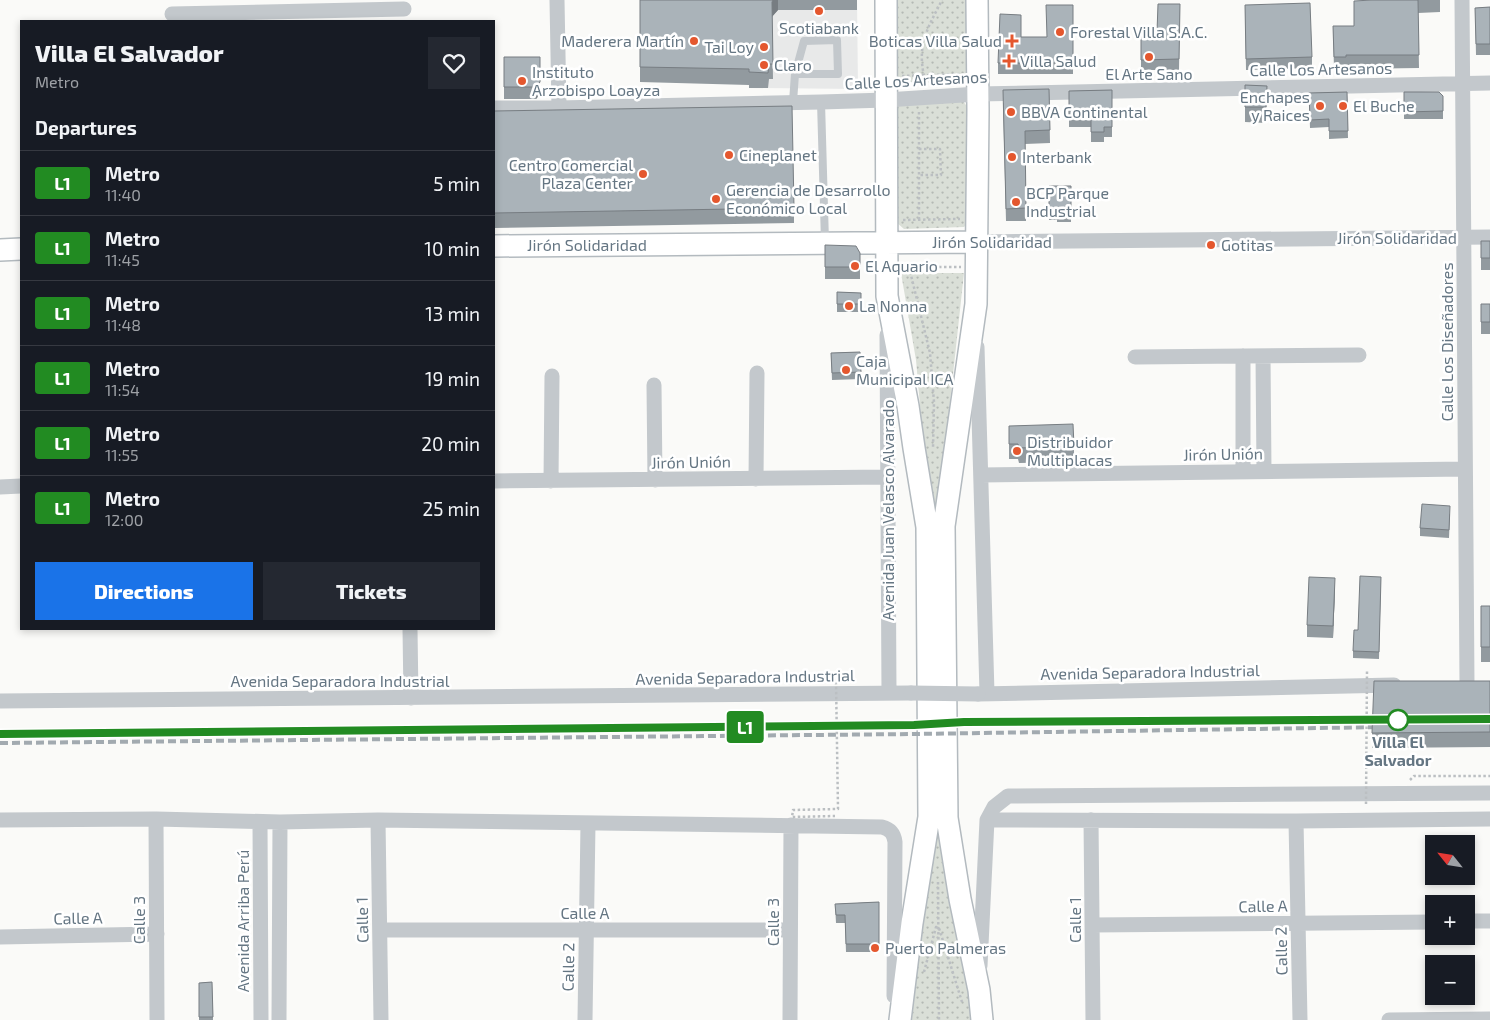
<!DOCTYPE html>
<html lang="en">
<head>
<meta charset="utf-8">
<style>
	:root { --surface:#171b24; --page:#242831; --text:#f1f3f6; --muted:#9ea1a6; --line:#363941; --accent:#1a73e8 }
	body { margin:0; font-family:"Exo 2",sans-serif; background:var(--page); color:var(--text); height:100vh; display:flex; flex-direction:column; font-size:19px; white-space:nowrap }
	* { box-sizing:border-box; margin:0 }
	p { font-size:16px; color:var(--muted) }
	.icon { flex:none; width:28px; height:28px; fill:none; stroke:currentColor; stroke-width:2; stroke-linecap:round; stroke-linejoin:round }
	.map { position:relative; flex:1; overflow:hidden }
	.sheet { position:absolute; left:20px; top:20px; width:475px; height:610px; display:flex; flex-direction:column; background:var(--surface); border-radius:0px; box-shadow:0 2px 8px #0003 }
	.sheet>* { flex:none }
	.badge { padding:0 10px; border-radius:4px; font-size:18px; line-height:32px }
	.needle { width:32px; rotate:300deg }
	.fabs { position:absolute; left:1425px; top:835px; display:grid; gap:10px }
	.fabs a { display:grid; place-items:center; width:50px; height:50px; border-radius:0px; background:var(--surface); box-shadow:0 2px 8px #0003; font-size:25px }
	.map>.badge { position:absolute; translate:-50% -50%; box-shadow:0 0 0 2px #fff }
	h2 { padding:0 15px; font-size:19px; line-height:45px }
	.round { display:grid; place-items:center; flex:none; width:52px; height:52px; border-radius:0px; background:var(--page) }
	.headline { display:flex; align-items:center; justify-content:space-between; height:85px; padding:0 15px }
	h1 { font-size:24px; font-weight:800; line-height:38px }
	.cta { display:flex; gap:10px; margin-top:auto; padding:10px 15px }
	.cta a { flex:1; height:58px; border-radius:0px; background:var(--accent); color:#fff; font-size:20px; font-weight:800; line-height:58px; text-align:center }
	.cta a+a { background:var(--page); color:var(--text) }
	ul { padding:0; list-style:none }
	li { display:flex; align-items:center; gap:15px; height:65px; padding:0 15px; border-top:1px solid var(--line) }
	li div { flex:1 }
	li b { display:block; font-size:19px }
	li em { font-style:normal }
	li .badge { min-width:55px; font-weight:700; text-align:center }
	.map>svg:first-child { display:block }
	.built { fill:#e8e9e9 }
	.grass { fill:url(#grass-dots) }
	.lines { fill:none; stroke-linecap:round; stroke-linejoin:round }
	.secondary-casing { stroke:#b3babf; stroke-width:24 }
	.path { stroke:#bbbfc2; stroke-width:2.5; stroke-dasharray:2.5 2.5; stroke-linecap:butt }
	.lane { stroke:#c3c8cc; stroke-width:8 }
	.street { stroke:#c3c8cc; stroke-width:15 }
	.secondary { stroke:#fff; stroke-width:21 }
	.rail { stroke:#a2aab0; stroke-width:4; stroke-dasharray:8 4; stroke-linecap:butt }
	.path-bridge { stroke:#bbbfc2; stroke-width:2.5; stroke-dasharray:2.5 2.5; stroke-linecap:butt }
	.street-bridge { stroke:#c3c8cc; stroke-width:15 }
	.wall { fill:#929a9f }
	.shaded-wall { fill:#777d82 }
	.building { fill:#aab3b9; stroke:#777d82 }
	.line-casing { stroke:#fff; stroke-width:11 }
	.line { stroke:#228b22; stroke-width:8 }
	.poi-dot { fill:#e4572e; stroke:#fff; stroke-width:2 }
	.stop-dot { fill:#fff; stroke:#228b22; stroke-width:2.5 }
	.labels { text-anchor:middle; stroke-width:5; stroke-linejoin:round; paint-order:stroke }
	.poi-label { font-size:16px; fill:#657683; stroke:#fff; text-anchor:start }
	.street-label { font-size:16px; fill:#657683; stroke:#fff }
	.stop-label { font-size:16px; font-weight:bold; fill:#657683; stroke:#fff }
</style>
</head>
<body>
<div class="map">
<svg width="1490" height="1020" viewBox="0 0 1490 1020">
	<defs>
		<pattern id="grass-dots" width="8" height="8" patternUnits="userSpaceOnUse" patternTransform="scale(1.25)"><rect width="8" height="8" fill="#dadfd7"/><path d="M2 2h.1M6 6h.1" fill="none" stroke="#b4b9b4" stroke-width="1.8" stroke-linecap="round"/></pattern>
	</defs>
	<rect width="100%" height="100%" fill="#fafaf8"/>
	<path class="built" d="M746,0H857L858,89L749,88Z"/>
	<path class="grass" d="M893,0H971L968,78L961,83L906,82L898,78L894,71Z
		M963,101L971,112L970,221L964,227L904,229L896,222L893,114L898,104Z
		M901,273H964L935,540L924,451L916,360Z
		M938,829L971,991L973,1020H910L920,923Z"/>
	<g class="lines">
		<g class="secondary-casing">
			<path id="secondary" d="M886,0L887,296L908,406L914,448L927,527L929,817L912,923L900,1020
				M977,0L978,110L976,304L944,526L947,818L960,899L979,990L982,1020
				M494,246L977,242
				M0,250L21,249"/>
		</g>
		<path class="path" d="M902,76L962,74
			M924,76C917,43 928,28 942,0
			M919,112V220
			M919,149H940L941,175H919
			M903,220L960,219
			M904,267H961
			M909,267L930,353L934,402L933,449
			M1410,780L1414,776H1490
			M938,882L939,1020
			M924,972L936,927L939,928L962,1002"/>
		<path class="lane" d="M793,102L795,74L804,41L837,40L838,74H795
			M821,102L825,242"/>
		<path class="street" d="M557,0L559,108
			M1462,0L1467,683
			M172,14L404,9
			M494,108H559L821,102L886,100L978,94L1490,83
			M977,242L1490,237
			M887,335L889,693
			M977,347L987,693
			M1243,356V471
			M1263,356L1264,471
			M1135,357L1359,355
			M654,385L655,480
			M981,475L1465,469
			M756,479L757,373
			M494,481L888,477
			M551,481L552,376
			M0,487L21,486
			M410,629L411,698
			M978,694L1394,685
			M0,701L911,693
			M156,819L157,1020
			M0,820L156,819L280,822L378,820L882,827C890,829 894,833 895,842L894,996
			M378,820L381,1020
			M987,820L1296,821L1490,819
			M1091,820L1093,1020
			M1296,821L1300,1020
			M260,822L261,1020
			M1466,921H1490
			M1092,925L1434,922
			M380,930H790
			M0,937L157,934
			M980,966L987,820L994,807L1008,796L1490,793
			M279,1020L280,822
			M585,1020L588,824
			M790,1020L791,825
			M1389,1020L1490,1019"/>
		<use href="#secondary" class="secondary"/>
		<path class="rail" d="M0,734L914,725L964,722L1387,720
			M0,743L914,734L1387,727"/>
		<path class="path-bridge" d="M834,675L789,677V683L836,680L838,809L793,810L792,817L835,816
			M1366,804L1367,671"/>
		<path class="street-bridge" d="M911,693L978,694"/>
	</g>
	<path class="wall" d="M640,0H857V10H778L772,16L773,79H769L768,88H749V85L640,82Z
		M1372,0H1440V12L1418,13L1419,68L1346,69V70H1334L1333,26H1354Z
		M1180,4L1179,70H1141V33L1157,32Z
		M1073,5V74H998V63L1021,37H1047Z
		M1245,5L1312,57V68L1246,70Z
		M1490,7V55H1476L1475,8Z
		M504,57H540V94L536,99H504Z
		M1245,85L1267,86L1266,123L1245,122Z
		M1049,89L1050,143L1025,144L1026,221H1006L1003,103Z
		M1112,90V137H1104V142H1091V127H1069V91Z
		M1347,92L1348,138L1329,139V127L1310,128L1309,93Z
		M1404,92L1443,96V119H1404Z
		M494,111L794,208V223L494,228Z
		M1049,186H1071V222H1057V220H1049Z
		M1481,241H1490V270H1481Z
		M825,245L860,253V279H825Z
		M837,292L861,293V312H837Z
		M1481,304H1490V334H1481Z
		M860,352L861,379L832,380L831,353Z
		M1009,426L1074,446V462L1019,463L1018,459H1009Z
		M1450,514L1449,538L1420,536V528Z
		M1381,577L1379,659L1353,658V651L1358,630Z
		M1335,589L1333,638L1307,637V625Z
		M1481,606H1490V662H1481Z
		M1490,681V747L1372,748V733Z
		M879,902V952H846L845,923H836L835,904Z
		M212,982L213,1020H199V983Z"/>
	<path class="shaded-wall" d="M773,0H778V10L772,17V2Z
		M540,82V94L536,99V87Z
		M1335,578V589L1333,638V626Z"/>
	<path class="building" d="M640,0H773L772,2L773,64H769L768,73L749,72V69L640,67Z
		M1372,0H1418L1419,55H1346V57H1334L1333,26H1354V1Z
		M1310,3L1312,57L1246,59L1245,5Z
		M1158,4H1180L1179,59L1141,60V33L1157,32Z
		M1046,5H1073V63H998L1000,14L1021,15V37H1047Z
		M1490,7V44H1476L1475,8Z
		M504,57H540V82L536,87H504Z
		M1245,85L1267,86L1266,107H1245Z
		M1049,89L1050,130L1025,131L1026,208L1006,209L1003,90Z
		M1112,90V127H1104V132H1091V116L1069,117V91Z
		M1347,92L1348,131H1329V119L1310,120L1309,93Z
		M1404,92H1439L1443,96V111L1404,112Z
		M792,106L794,208L494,213V111Z
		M1049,186H1071V214L1057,215V212H1049Z
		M1481,241H1490V258H1481Z
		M825,245L856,246L860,253V267H825Z
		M837,292L861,293V304H837Z
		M1481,304H1490V322H1481Z
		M860,352L861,372L832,373L831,353Z
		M1073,424L1074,446L1019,448L1018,444H1009V426Z
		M1422,504L1450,506L1449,530L1420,528Z
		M1360,576L1381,577L1379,652L1353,651L1354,630H1358Z
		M1309,577L1335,578L1333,626L1307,625Z
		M1481,606H1490V647H1481Z
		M1374,681H1490V732L1372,733Z
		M879,902V944H846L845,915H836L835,904Z
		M212,982L213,1017H199V983Z"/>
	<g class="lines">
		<g class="line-casing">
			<path id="line" d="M0,734L914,725L964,722L1490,719"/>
		</g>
		<use href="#line" class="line"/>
	</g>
	<g class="poi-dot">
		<circle cx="819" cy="11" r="5"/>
		<circle cx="1060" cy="32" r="5"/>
		<circle cx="694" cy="41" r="5"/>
		<path d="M1009.5 33.5h5v5h5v5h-5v5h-5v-5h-5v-5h5z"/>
		<circle cx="764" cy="47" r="5"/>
		<circle cx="1149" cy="57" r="5"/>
		<path d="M1006.5 53.5h5v5h5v5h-5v5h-5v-5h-5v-5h5z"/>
		<circle cx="764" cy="65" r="5"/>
		<circle cx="522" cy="81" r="5"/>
		<circle cx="1320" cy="106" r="5"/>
		<circle cx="1343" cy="106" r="5"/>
		<circle cx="1011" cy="112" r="5"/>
		<circle cx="729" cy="155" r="5"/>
		<circle cx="1012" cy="157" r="5"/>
		<circle cx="643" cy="174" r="5"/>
		<circle cx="716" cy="199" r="5"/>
		<circle cx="1016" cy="202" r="5"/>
		<circle cx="1211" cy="245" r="5"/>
		<circle cx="855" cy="266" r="5"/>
		<circle cx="849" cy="306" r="5"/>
		<circle cx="846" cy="370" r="5"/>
		<circle cx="1017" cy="451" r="5"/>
		<circle cx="875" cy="948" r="5"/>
	</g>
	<circle class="stop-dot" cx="1398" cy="720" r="10"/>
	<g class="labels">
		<g class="poi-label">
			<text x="819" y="34" text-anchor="middle">Scotiabank</text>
			<text x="1070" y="38">Forestal Villa S.A.C.</text>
			<text x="684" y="47" text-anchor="end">Maderera Martín</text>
			<text x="1002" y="47" text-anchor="end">Boticas Villa Salud</text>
			<text x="754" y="53" text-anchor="end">Tai Loy</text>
			<text x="1020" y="67">Villa Salud</text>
			<text x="774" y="71">Claro</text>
			<text x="532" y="78">Instituto<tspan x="532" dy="18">Arzobispo Loayza</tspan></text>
			<text x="1149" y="80" text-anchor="middle">El Arte Sano</text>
			<text x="1310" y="103" text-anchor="end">Enchapes<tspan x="1310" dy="18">y Raices</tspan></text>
			<text x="1353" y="112">El Buche</text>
			<text x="1021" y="118">BBVA Continental</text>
			<text x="739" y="161">Cineplanet</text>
			<text x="1022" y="163">Interbank</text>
			<text x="633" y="171" text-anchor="end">Centro Comercial<tspan x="633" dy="18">Plaza Center</tspan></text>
			<text x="726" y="196">Gerencia de Desarrollo<tspan x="726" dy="18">Económico Local</tspan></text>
			<text x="1026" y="199">BCP Parque<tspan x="1026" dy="18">Industrial</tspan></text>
			<text x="1221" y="251">Gotitas</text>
			<text x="865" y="272">El Aquario</text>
			<text x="859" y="312">La Nonna</text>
			<text x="856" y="367">Caja<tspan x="856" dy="18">Municipal ICA</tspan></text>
			<text x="1027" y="448">Distribuidor<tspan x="1027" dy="18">Multiplacas</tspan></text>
			<text x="885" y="954">Puerto Palmeras</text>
		</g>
		<g class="street-label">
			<text transform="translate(1321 69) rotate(-1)" y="6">Calle Los Artesanos</text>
			<text transform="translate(916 80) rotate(-3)" y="6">Calle Los Artesanos</text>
			<text x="1397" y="244">Jirón Solidaridad</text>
			<text x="992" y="248">Jirón Solidaridad</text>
			<text x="587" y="251">Jirón Solidaridad</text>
			<text transform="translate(1447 342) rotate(-90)" y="6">Calle Los Diseñadores</text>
			<text transform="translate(1223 454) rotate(-1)" y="6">Jirón Unión</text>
			<text transform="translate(691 462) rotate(-1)" y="6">Jirón Unión</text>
			<text transform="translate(888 510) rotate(-90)" y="6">Avenida Juan Velasco Alvarado</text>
			<text transform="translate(1150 672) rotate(-1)" y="6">Avenida Separadora Industrial</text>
			<text transform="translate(745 677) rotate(-1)" y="6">Avenida Separadora Industrial</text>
			<text x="340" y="687">Avenida Separadora Industrial</text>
			<text transform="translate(1263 906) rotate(-1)" y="6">Calle A</text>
			<text x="585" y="919">Calle A</text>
			<text transform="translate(78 918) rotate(-1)" y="6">Calle A</text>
			<text transform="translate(139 920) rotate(-90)" y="6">Calle 3</text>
			<text transform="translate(362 920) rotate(-91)" y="6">Calle 1</text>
			<text transform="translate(1075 920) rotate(-90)" y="6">Calle 1</text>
			<text transform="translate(243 921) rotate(-90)" y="6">Avenida Arriba Perú</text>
			<text transform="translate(773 922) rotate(-90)" y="6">Calle 3</text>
			<text transform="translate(1281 951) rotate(-91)" y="6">Calle 2</text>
			<text transform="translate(568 967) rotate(-89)" y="6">Calle 2</text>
		</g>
		<g class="stop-label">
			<text x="1398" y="748">Villa El<tspan x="1398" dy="18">Salvador</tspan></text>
		</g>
	</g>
</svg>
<div class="fabs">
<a><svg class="needle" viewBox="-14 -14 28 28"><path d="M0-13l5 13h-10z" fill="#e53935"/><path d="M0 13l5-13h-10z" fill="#9ea1a6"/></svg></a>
<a>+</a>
<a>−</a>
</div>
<b class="badge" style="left:745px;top:727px;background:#228b22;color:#fff">L1</b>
<section class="sheet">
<div class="headline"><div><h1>Villa El Salvador</h1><p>Metro</p></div><a class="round"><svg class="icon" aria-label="heart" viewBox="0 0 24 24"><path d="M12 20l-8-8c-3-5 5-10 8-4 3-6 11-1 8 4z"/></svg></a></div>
<h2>Departures</h2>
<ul>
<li><span class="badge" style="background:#228b22;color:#fff">L1</span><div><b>Metro</b><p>11:40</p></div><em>5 min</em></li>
<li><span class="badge" style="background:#228b22;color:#fff">L1</span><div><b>Metro</b><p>11:45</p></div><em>10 min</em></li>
<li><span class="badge" style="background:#228b22;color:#fff">L1</span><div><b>Metro</b><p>11:48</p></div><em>13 min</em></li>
<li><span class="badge" style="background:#228b22;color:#fff">L1</span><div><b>Metro</b><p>11:54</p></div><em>19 min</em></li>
<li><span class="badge" style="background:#228b22;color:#fff">L1</span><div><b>Metro</b><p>11:55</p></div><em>20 min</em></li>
<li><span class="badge" style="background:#228b22;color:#fff">L1</span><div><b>Metro</b><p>12:00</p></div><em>25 min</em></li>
</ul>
<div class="cta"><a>Directions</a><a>Tickets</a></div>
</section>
</div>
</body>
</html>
